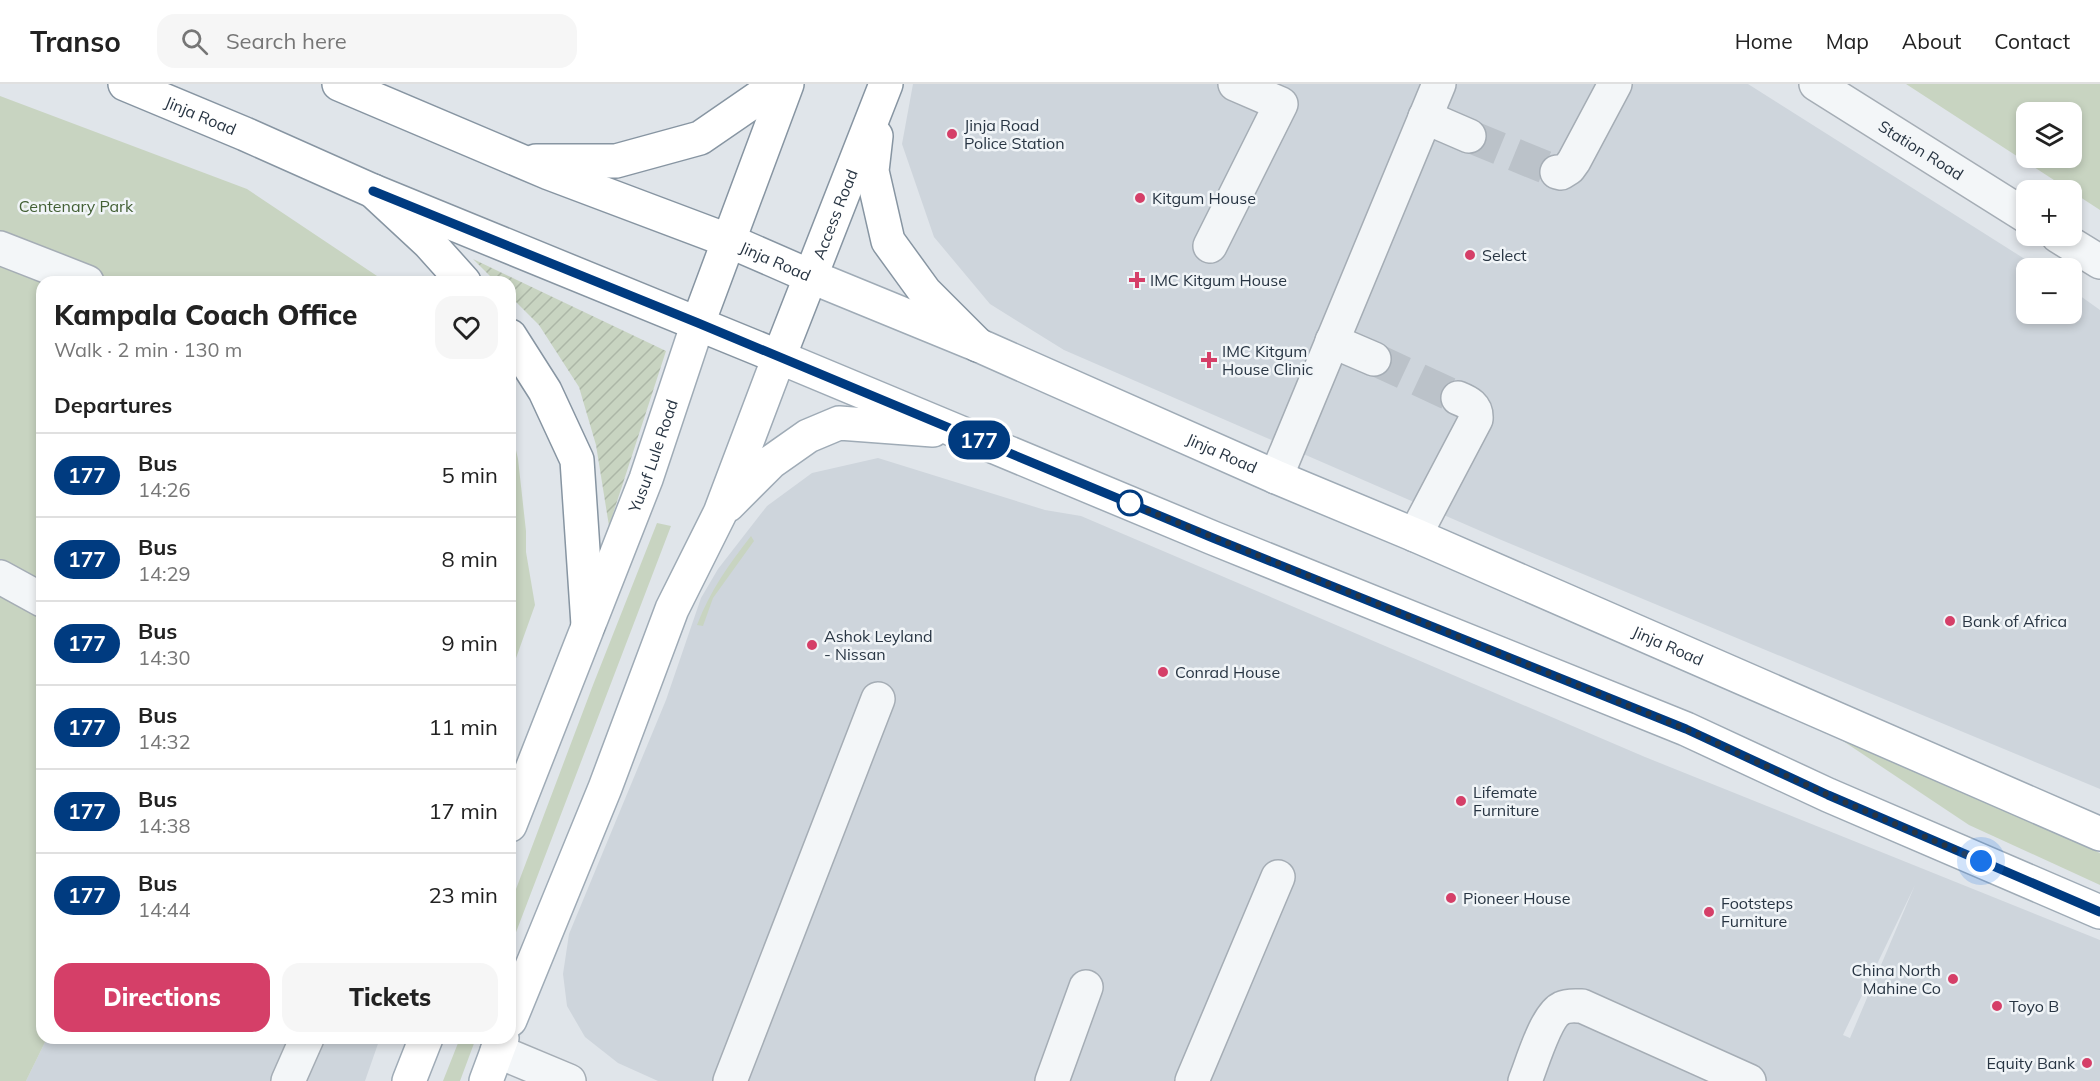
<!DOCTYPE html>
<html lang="en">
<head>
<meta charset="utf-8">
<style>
	:root { --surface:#fff; --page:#f6f6f6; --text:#222; --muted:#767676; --line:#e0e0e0; --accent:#d53f68 }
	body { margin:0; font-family:Mulish,sans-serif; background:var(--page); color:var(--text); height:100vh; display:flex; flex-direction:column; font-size:22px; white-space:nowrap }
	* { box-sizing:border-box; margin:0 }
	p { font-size:20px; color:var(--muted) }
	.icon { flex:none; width:33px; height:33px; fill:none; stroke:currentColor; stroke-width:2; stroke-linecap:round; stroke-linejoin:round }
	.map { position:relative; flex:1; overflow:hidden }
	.side { position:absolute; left:36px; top:192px; width:480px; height:768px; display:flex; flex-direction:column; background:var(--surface); border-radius:18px; box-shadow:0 3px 9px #0003 }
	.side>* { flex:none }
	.badge { padding:0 12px; border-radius:20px; font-size:21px; line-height:39px }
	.fabs { position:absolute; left:2016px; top:18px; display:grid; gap:12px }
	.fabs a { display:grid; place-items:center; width:66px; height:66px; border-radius:12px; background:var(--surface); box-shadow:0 3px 9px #0003; font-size:30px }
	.you { position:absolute; width:30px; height:30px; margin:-15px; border:4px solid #fff; border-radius:50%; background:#1a73e8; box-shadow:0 0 0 9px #1a73e833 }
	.map>.badge { position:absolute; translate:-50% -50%; box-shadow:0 0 0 3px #fff }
	h2 { padding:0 18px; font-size:22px; line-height:54px }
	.round { display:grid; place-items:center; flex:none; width:63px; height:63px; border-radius:18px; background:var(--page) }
	.head { display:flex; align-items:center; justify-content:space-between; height:102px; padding:0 18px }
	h1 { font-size:28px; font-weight:800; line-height:45px }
	.primary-button { display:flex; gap:12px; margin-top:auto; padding:12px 18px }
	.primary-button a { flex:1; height:69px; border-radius:18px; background:var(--accent); color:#fff; font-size:24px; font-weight:800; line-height:69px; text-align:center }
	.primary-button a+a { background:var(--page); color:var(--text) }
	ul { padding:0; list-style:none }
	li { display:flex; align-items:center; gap:18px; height:84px; padding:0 18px; border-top:2px solid var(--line) }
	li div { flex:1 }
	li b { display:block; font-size:22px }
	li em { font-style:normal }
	li .badge { min-width:66px; font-weight:700; text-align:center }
	header { display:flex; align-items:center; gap:36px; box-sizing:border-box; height:84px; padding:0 30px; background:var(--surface); border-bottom:2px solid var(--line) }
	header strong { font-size:28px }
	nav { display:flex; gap:33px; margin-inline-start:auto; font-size:21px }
	.search { width:420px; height:54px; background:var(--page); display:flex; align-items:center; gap:15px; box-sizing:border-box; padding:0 21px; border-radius:18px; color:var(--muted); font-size:22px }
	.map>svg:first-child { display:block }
	.built { fill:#ced5dc; fill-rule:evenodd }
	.green { fill:#c8d4c1; fill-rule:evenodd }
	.garden { fill:url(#garden-furrows) }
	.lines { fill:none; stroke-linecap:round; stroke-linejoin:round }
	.minor-tunnel { stroke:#bbc2c9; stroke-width:33; stroke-dasharray:33 16; stroke-linecap:butt }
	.minor-casing { stroke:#a5adb5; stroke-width:36 }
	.major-casing { stroke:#9fabb6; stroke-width:36 }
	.highway-casing { stroke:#8795a2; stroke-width:36 }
	.minor { stroke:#f3f6f8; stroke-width:33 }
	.major { stroke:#fff; stroke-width:33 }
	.highway { stroke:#fff; stroke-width:33 }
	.line-casing { stroke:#fff; stroke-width:14 }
	.line { stroke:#003b80; stroke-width:9 }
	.walk { stroke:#283543; stroke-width:6; stroke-dasharray:0 10.8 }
	.poi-dot { fill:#d53f68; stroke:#f0f4f7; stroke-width:2 }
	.stop-dot { fill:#fff; stroke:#003b80; stroke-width:3 }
	.labels { text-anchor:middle; stroke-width:5; stroke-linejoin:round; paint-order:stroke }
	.street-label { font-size:16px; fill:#283543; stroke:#f0f4f7 }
	.poi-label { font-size:16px; fill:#283543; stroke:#f0f4f7; text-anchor:start }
	.park-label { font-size:16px; fill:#425f34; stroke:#f0f4f7 }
</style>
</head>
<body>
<header>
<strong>Transo</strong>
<div class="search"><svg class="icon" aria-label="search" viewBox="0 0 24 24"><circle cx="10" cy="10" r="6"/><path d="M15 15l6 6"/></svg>Search here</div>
<nav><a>Home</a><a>Map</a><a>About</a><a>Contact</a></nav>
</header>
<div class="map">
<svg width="2100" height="997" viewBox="0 0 2100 997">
	<defs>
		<pattern id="garden-furrows" width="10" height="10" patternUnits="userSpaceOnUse" patternTransform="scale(1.5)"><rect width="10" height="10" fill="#c8d4c1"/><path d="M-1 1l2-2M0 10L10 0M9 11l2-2" fill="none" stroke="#acb7a7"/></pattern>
	</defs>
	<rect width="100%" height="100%" fill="#e0e5ea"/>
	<path class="built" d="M913,0H1748L2039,184H2026V230H2072V206L2100,226V705L1499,455L1064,266L990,220L934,153L902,60Z
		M878,374L1045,426L1081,432L1645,673L2100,856V997H1509L1540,931L1507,997H658L618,979L585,953L567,922L563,890L569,850L666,616L701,514L718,485L767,422L812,389ZM1915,801L1850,954L1843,951Z
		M47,954H380L365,997H26Z"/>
	<path class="green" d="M1906,0H2100V126ZM2026,28H2072V74H2026Z
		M0,12L247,105L386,198H42V954H47L26,997H0Z
		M510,339L518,375L526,447V468L535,521L510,591Z
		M657,439L671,442L510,864V821L593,601Z
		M751,452L754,457L713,514L703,542L697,541C710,507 729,480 751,452Z
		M1845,653L2100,769V801L1969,741L1843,657Z
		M460,954H476L460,997H443Z"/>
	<path class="garden" d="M473,175L666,267L609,442L596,361L579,303L539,241L510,212V198H496Z"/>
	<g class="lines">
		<path class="minor-tunnel" d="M1469,52L1557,88
			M1374,275L1458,314"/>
		<g class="minor-casing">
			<g id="minor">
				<path id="s1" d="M1816,0L2026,132"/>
				<path d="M1425,33L1469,52"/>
				<path d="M1557,88L1561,89L1569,84L1574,77L1615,0"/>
				<path d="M2058,152L2100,178"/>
				<path d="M1210,162L1281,20L1235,0"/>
				<path d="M0,164L87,198"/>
				<path d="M1332,257L1374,275"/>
				<path d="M1276,393L1439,0"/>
				<path d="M1415,451L1476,335C1477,322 1468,318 1458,314"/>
				<path d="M0,493L42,516"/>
				<path d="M497,967L569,997"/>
				<path d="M288,997L307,954"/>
				<path d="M730,997L878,615"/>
				<path d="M1052,997L1086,903"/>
				<path d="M1192,997L1278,793"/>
				<path d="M1525,997C1532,980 1546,931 1562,924C1568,921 1575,922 1582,922L1749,997"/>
			</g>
		</g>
		<g class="major-casing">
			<g id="major">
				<path id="s2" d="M812,193L978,261L1276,393L1415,451L2100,750"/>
				<path d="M728,421L771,378L808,352L839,339L933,346"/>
				<path id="s3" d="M510,741L646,395L698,239"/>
				<path d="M510,936L605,704L672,525L720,429L779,273L1213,454L1686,645L1828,711L2100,828"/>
				<path d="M409,997L426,954"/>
				<path d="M486,997L502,954"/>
			</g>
		</g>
		<g class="highway-casing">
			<g id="highway">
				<path id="s4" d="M125,0L245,50L373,107L429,159L464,198"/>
				<path id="s5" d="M339,0L549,89L727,156L812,193"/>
				<path d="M876,52L872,87L888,157L925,208L978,261"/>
				<path d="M536,77H616L700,54L764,10L775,0"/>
				<path id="s6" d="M373,107L779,273L886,0"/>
				<path d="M698,239L787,0"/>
				<path d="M510,252L545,307L577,376L588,541"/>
			</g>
		</g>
		<use href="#minor" class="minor"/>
		<use href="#major" class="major"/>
		<use href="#highway" class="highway"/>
	</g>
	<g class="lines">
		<g class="line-casing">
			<path id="line" d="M373,107L698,239L1213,454L1686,645L1828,711L2100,828"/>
		</g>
		<use href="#line" class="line"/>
		<path class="walk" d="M1130,419L1124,417L1686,645L1828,711L1981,777"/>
	</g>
	<g class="poi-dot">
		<circle cx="952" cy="50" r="6"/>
		<circle cx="1140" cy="114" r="6"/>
		<circle cx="1470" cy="171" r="6"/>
		<path d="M1134 187h6v6h6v6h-6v6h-6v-6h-6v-6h6z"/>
		<path d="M1206 267h6v6h6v6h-6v6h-6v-6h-6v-6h6z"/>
		<circle cx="1950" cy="537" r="6"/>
		<circle cx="812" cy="561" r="6"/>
		<circle cx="1163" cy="588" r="6"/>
		<circle cx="1461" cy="717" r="6"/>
		<circle cx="1451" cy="814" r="6"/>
		<circle cx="1709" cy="828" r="6"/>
		<circle cx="1953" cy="895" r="6"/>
		<circle cx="1997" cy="922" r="6"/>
		<circle cx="2087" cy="979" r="6"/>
	</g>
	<circle class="stop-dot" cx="1130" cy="419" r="12"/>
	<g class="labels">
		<g class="street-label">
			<text dy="6" stroke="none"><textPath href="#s4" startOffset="82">Jinja Road</textPath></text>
			<text dy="6" stroke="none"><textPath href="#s1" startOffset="124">Station Road</textPath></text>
			<text dy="6" stroke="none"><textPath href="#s6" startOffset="592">Access Road</textPath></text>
			<text dy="6" stroke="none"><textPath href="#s5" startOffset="471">Jinja Road</textPath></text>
			<text dy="6" stroke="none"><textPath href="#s2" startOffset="446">Jinja Road</textPath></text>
			<text dy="6" stroke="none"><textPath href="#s3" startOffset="396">Yusuf Lule Road</textPath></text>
			<text dy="6" stroke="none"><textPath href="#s2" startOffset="932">Jinja Road</textPath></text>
		</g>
		<g class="poi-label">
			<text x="964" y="47">Jinja Road<tspan x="964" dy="18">Police Station</tspan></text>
			<text x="1152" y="120">Kitgum House</text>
			<text x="1482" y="177">Select</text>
			<text x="1150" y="202">IMC Kitgum House</text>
			<text x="1222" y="273">IMC Kitgum<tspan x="1222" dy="18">House Clinic</tspan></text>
			<text x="1962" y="543">Bank of Africa</text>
			<text x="824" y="558">Ashok Leyland<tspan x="824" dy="18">- Nissan</tspan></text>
			<text x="1175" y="594">Conrad House</text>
			<text x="1473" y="714">Lifemate<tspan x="1473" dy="18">Furniture</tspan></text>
			<text x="1463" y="820">Pioneer House</text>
			<text x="1721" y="825">Footsteps<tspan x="1721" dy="18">Furniture</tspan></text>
			<text x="1941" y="892" text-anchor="end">China North<tspan x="1941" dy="18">Mahine Co</tspan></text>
			<text x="2009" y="928">Toyo B</text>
			<text x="2075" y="985" text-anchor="end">Equity Bank</text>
		</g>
		<g class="park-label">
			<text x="76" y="128">Centenary Park</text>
		</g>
	</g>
</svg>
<div class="fabs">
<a><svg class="icon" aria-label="layers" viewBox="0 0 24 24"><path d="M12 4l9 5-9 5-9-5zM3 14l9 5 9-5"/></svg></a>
<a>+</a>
<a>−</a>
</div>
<div class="you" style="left:1981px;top:777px"></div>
<b class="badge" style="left:979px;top:356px;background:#003b80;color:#fff">177</b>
<section class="side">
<div class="head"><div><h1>Kampala Coach Office</h1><p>Walk · 2 min · 130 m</p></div><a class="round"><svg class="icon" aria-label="heart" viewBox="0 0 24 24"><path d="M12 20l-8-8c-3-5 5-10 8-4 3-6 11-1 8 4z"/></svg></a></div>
<h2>Departures</h2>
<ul>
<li><span class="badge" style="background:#003b80;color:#fff">177</span><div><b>Bus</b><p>14:26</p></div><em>5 min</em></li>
<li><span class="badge" style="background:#003b80;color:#fff">177</span><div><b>Bus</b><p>14:29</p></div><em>8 min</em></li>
<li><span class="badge" style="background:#003b80;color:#fff">177</span><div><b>Bus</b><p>14:30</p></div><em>9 min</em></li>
<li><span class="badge" style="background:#003b80;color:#fff">177</span><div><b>Bus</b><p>14:32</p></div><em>11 min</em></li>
<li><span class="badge" style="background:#003b80;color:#fff">177</span><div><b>Bus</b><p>14:38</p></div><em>17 min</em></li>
<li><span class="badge" style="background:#003b80;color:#fff">177</span><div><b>Bus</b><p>14:44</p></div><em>23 min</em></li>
</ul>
<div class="primary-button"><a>Directions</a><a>Tickets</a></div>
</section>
</div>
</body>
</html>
